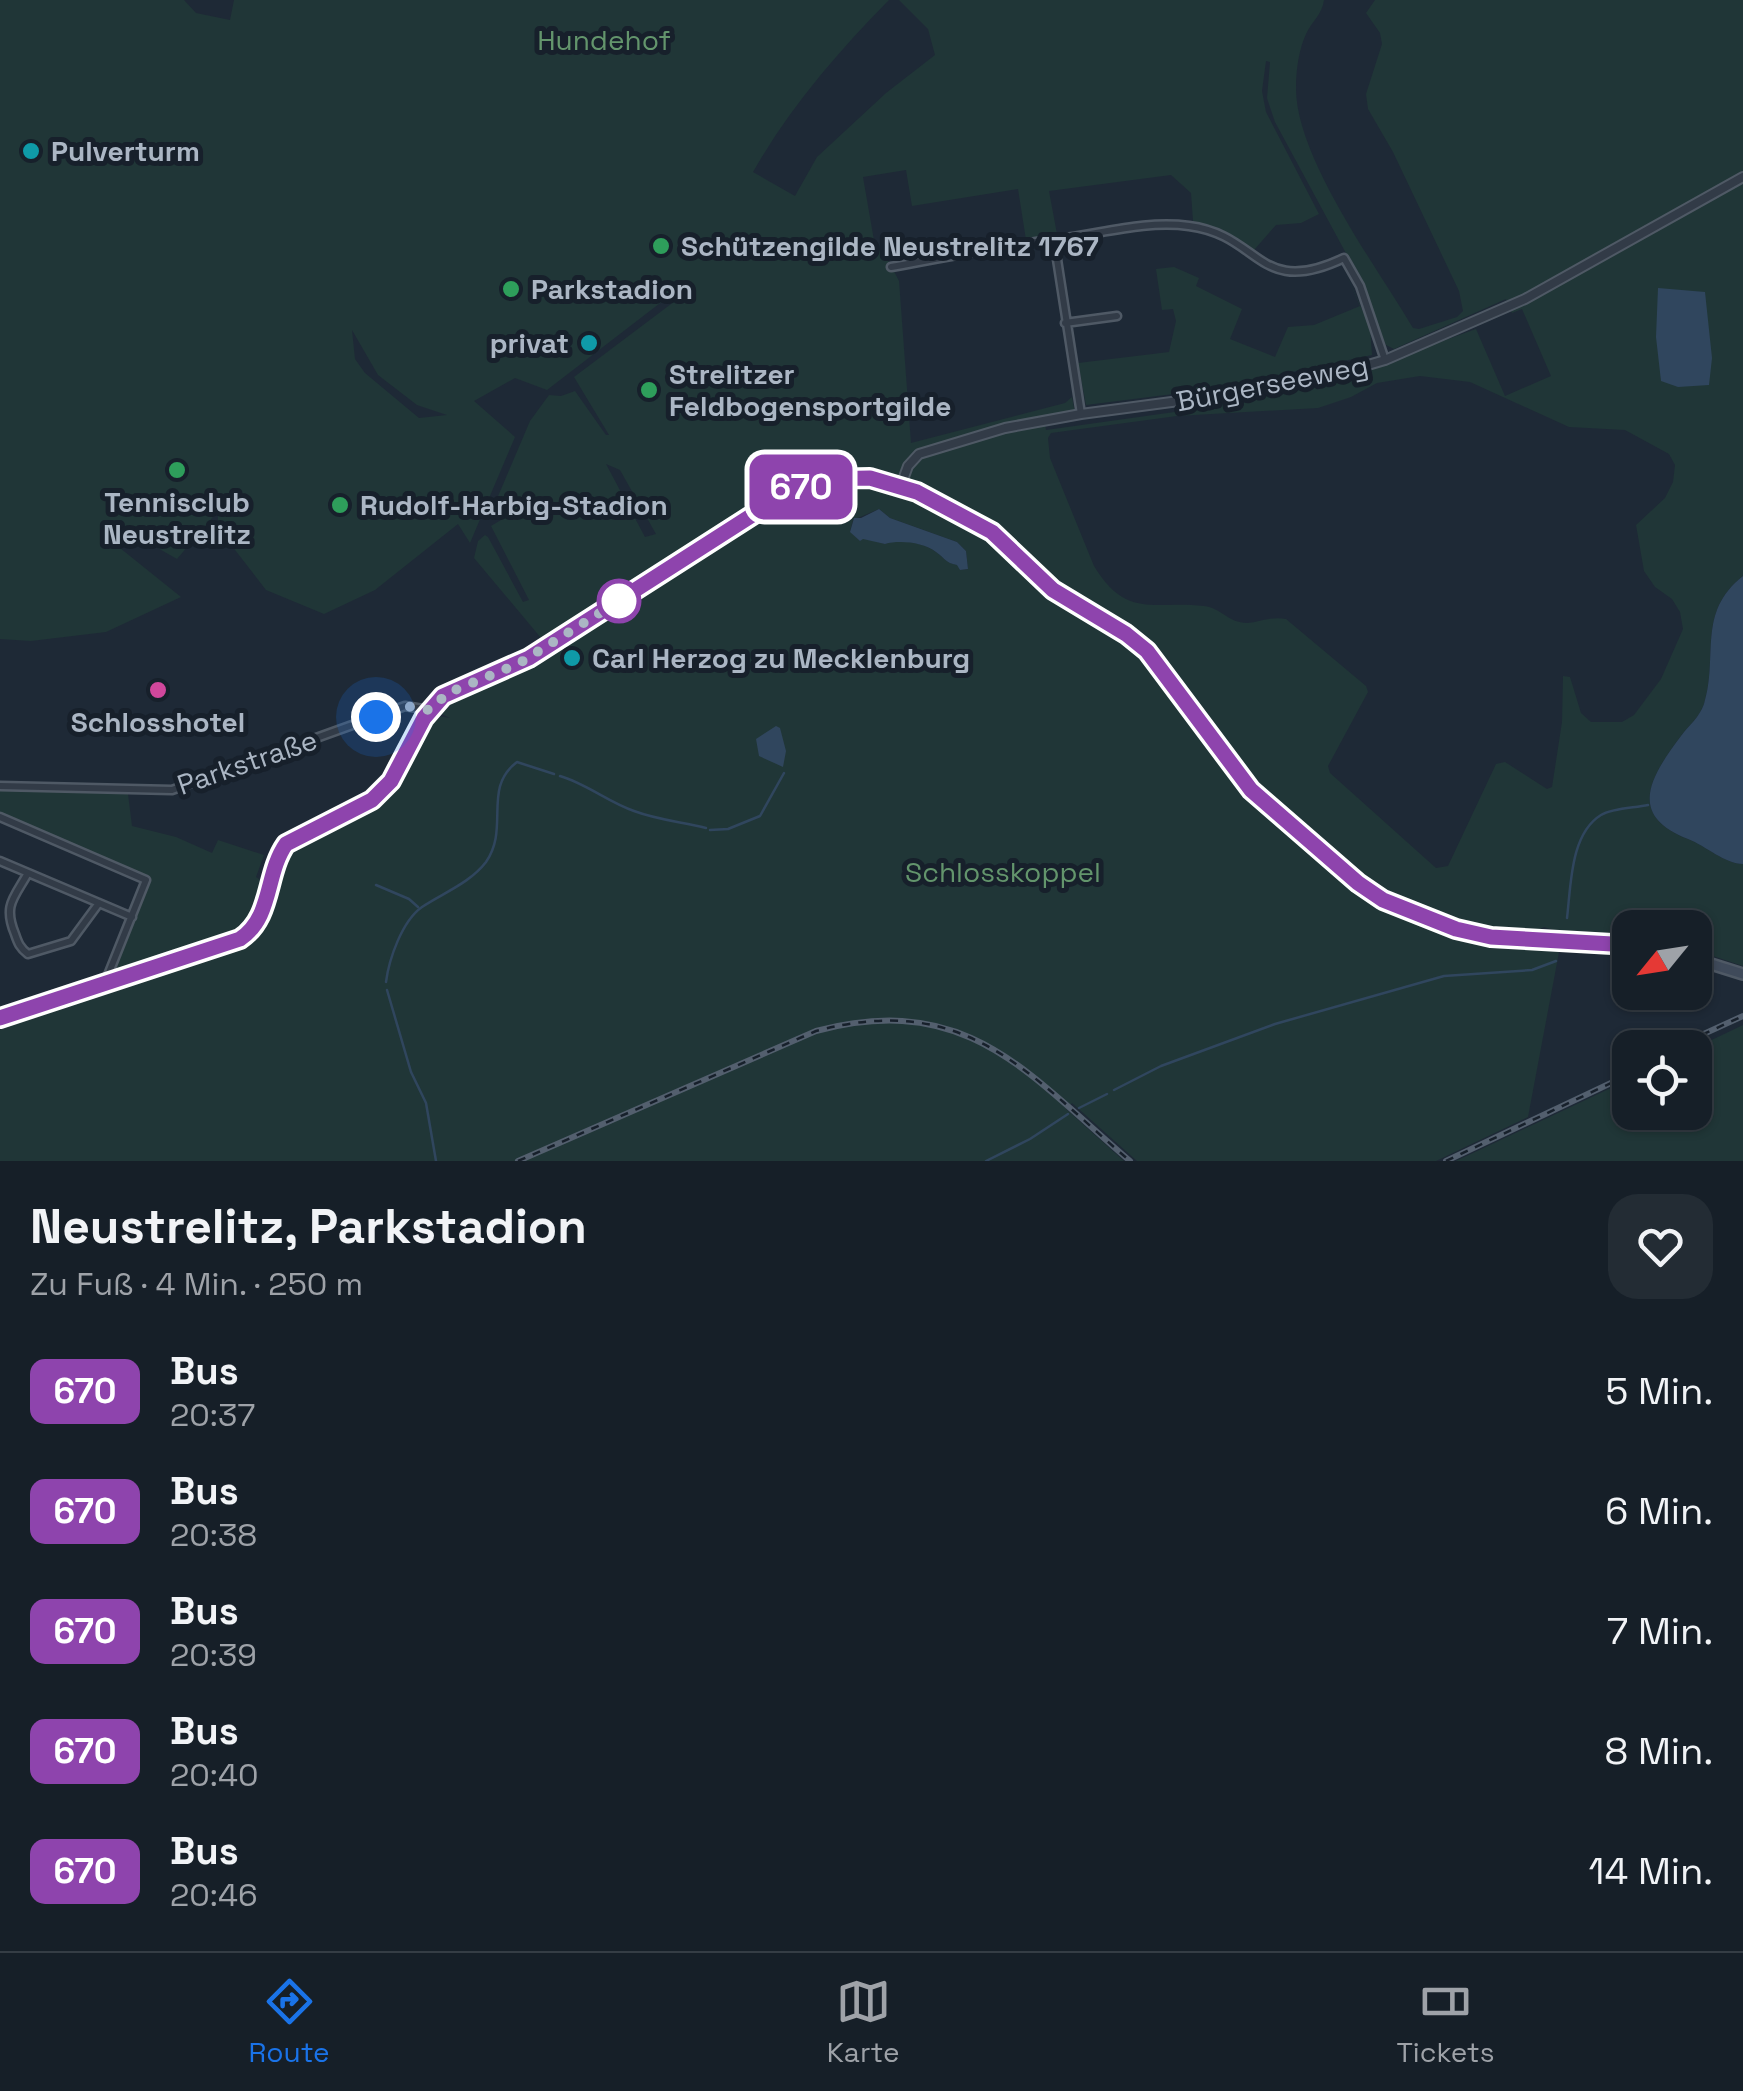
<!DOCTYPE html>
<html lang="de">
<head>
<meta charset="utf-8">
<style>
	:root { --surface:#161f28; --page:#232c34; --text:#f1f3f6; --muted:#9ea2a8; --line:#353d45; --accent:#1a73e8 }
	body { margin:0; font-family:"Space Grotesk",sans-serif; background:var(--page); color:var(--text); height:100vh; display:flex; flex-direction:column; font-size:38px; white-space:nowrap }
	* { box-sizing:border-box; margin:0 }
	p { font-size:32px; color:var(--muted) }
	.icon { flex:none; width:55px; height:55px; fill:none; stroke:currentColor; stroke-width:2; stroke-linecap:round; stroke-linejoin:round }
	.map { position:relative; height:1161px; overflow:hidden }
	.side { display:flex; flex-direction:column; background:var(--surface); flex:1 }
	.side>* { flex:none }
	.badge { padding:0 20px; border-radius:15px; font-size:35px; line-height:65px }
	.needle { width:65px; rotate:240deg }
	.tools { position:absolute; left:1612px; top:910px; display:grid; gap:20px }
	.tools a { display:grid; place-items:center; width:100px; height:100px; border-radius:20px; background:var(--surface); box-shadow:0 2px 8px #0004,0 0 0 2px var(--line); font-size:50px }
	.you { position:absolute; width:50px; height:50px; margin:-25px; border:8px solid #fff; border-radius:50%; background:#1a73e8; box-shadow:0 0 0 15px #1a73e833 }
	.map>.badge { position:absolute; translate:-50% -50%; box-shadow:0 0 0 5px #fff }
	.round { display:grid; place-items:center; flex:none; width:105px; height:105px; border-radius:30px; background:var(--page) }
	.headline { display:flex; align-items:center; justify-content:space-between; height:170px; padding:0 30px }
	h1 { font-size:48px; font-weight:700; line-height:75px }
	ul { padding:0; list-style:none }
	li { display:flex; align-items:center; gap:30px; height:120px; padding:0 30px }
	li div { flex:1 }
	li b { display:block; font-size:38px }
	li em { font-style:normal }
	li .badge { min-width:110px; font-weight:700; text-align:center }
	.tab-bar { display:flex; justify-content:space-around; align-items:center; height:140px; border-top:2px solid var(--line); background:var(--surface); font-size:28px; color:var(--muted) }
	.tab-bar a { display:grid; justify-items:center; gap:5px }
	.tab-bar .selected { color:var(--accent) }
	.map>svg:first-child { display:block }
	.green { fill:#203637; fill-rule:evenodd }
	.water { fill:#30465e }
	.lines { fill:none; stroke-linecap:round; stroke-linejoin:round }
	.stream { stroke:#30465e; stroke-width:2.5 }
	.minor-casing { stroke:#4f5965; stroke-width:11 }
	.tertiary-casing { stroke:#4f5965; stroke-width:12 }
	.secondary-casing { stroke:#4f5965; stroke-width:14 }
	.minor { stroke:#323b47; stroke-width:6 }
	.tertiary { stroke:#323b47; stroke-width:8 }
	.secondary { stroke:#3f4a5a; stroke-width:9 }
	.rail-casing { stroke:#535f6e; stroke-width:6 }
	.rail { stroke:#17202b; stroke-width:2.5; stroke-dasharray:8; stroke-linecap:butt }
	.line-casing { stroke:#fff; stroke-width:22 }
	.line { stroke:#8e44ad; stroke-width:15 }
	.walk { stroke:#abb6c4; stroke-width:10; stroke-dasharray:0 18 }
	.culture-dot { fill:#0f9aa8; stroke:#17202b; stroke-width:4 }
	.leisure-dot { fill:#2e9e5b; stroke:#17202b; stroke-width:4 }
	.stop-dot { fill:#fff; stroke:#8e44ad; stroke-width:5 }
	.hotel-dot { fill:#d1479c; stroke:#17202b; stroke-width:4 }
	.labels { text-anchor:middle; stroke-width:10; stroke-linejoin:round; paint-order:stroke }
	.park-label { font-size:28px; fill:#63956c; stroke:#17202b }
	.poi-label { font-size:28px; font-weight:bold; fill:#abb6c4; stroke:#17202b; text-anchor:start }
	.street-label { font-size:28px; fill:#abb6c4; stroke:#17202b }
</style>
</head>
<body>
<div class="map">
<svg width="1743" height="1161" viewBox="0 0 1743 1161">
	<rect width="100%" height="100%" fill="#1e2936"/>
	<path class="green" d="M0,0H184L196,13L230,20L234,0H889C837,53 790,107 753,172L795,196L817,157L886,93L935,55L928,29L899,0H1324C1322,15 1312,21 1306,34C1299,49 1296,70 1296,87C1295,157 1377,267 1413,328L1419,329L1457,317L1463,311L1459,291L1393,152L1368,109L1366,94L1382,44L1380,33L1366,13L1375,0H1743V576C1696,613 1719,656 1704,704C1699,718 1689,725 1681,736C1651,776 1626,815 1688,839C1706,846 1725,864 1743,864V966L1695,950V928H1630V937L1566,934L1544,927L1531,934L1480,929L1428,912L1378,889L1255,786L1173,674L1143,639L1068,594L1012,540L976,513L930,488L896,475L849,467L799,481L547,640L541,638L474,558L478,541L485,535L488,537L523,602L529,600L491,526L501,520L495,517L493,508L530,421L549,395L561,396L575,391L606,435H609L574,377L679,298L681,287L547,390L515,378L474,401L515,437L470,543L458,524L375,590L324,614L266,590L218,528V511L177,559L126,530L120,548L181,597L106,632L31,641L0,639ZM1266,61L1270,62L1267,98L1275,122L1348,257L1386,345L1394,349L1506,299L1512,313L1522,309L1551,376L1505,396L1476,329L1314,387L1203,408L1046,430L1045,424L1076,418L1072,397L1065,403L911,443L899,281L885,254L875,246L863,177L906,170L912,206L1018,189L1026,240L1057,234L1049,191L1171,175L1191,193L1193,221L1227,232L1254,250L1276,225L1301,223L1319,214L1266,112L1262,91ZM352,330L378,375L417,405L447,415L419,418L365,373L355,359ZM1420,376L1470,382L1569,427L1625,430L1669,454L1675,465L1673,482L1665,498L1636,525L1644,571L1655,587L1672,599L1680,612L1683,629L1661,679L1634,715L1622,722H1591L1581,713L1570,677L1563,676L1562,722L1552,787L1547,789L1505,762L1496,764L1448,866L1436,868L1330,773L1328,766L1368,692L1366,686L1286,619C1271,616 1261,622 1247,623C1229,623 1221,608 1204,606C1154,600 1127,620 1094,566L1050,458L1048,438L1051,433L1177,416L1318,408L1351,397L1377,383ZM606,464L620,470L656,534L645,537Z
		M1174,267L1199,278L1196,286L1242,309L1230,339L1275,357L1288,327L1314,325L1360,306L1343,267L1370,327L1372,355L1205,390L1086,405L1078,363L1169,352L1176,321L1173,309L1162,310L1156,269Z
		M848,482L899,491L974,528L1004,548L1061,603L1130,643L1164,681L1247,794L1371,899L1467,938L1560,947L1528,1117L1436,1161H1137L1072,1103L1066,1109L1124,1161H0V1028L245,946L263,929L276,879L291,847L366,810L384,796L404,769L432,715L450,718L435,711L442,704L532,663L782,503L824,485ZM879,509L890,518L957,542L966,551L968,569L960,570L958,565C945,563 945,558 936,552C923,542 899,539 885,544L863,538L860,541L850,531L853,520Z
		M0,789L128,794L132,826L176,837L212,853L218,840L264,855L256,877L265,883L254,919L242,931L115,971L150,878L0,813Z
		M1743,1025V1161H1456L1630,1079V1112H1695V1048Z"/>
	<path class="water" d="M1658,288L1705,292L1712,358L1709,385L1678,387L1661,381L1656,337Z
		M879,509L890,518L957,542L966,551L968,569L960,570L957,565C945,563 945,558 936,552C923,542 899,540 885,544L863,539L860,541L850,532L854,518H861Z
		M1743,576V864C1725,864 1706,846 1688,839C1626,815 1651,776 1681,736C1689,725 1699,718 1704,704C1719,656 1696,613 1743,576Z
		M776,726L780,728L786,751L783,767L759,756L756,739Z"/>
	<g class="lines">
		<path class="stream" d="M560,776C587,784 608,802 634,811C658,820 682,822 706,828
			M710,830L728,829L760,816L784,773
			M376,885L409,899L418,907
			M1567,918C1571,886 1570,834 1601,815C1613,808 1634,808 1648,805
			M386,982C389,959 402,921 422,907C443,893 470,883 486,862C510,828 482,788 517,762L554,774
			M387,990L411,1072L426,1103L436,1161
			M1114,1090L1161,1066L1275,1024L1444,976L1532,970L1556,961
			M1079,1108L1107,1094
			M986,1161L1030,1139L1068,1114"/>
		<g class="minor-casing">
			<path id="minor" d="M1054,240L1081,414
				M891,267C946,257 1003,246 1058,239C1101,234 1145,220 1189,226C1261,235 1258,299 1344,258L1360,286L1385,360
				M1065,323L1117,316
				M0,786L172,790L405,706L429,710
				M0,817L146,880L108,975L109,983
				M0,861L132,917
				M28,873C14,898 3,905 15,934C18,943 20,948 28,954L71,941L99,903"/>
		</g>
		<g class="tertiary-casing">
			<path id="tertiary" d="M901,485L908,466L919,454L1005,428L1081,414L1262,390L1334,375L1385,360L1525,299L1743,177"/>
		</g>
		<g class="secondary-casing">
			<path id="secondary" d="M1695,959L1743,974
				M0,1018L213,949C284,924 253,893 286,844L373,800L391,781L424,717L443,696L529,658L790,492L836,477L880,480L917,492L992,532L1053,590L1126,634L1147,651L1251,790L1359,883L1383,899L1479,934L1630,945"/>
		</g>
		<use href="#minor" class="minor"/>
		<use href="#tertiary" class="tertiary"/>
		<use href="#secondary" class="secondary"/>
		<g class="rail-casing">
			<path id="rail" d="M1673,1048L1743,1016
				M518,1161L816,1031C967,991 1027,1073 1130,1161
				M1446,1161L1630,1074"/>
		</g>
		<use href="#rail" class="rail"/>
	</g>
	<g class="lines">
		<g class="line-casing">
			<path id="line" d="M0,1018L240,939C273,917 265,874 286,844L372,800L391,781L424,718L443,696L529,658L779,498L823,479L870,478L917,492L992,532L1053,590L1126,634L1147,651L1251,790L1358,883L1383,900L1456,929L1491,937L1630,945"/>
		</g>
		<use href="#line" class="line"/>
		<path class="walk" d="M376,717L405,706L429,710L448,693L518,664L619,601"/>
	</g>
	<g class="culture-dot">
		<circle cx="31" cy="151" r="10"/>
		<circle cx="589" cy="343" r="10"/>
		<circle cx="572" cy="658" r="10"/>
	</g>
	<g class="leisure-dot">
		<circle cx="661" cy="246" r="10"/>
		<circle cx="511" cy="289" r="10"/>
		<circle cx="649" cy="390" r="10"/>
		<circle cx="177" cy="470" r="10"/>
		<circle cx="340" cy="505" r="10"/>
	</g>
	<circle class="stop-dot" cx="619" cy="601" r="20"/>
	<circle class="hotel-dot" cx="158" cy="690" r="10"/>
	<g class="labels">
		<g class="park-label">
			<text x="604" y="50">Hundehof</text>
			<text x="1003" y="882">Schlosskoppel</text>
		</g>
		<g class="poi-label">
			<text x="51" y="161">Pulverturm</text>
			<text x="681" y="256">Schützengilde Neustrelitz 1767</text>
			<text x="531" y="299">Parkstadion</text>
			<text x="569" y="353" text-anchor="end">privat</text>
			<text x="669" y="384">Strelitzer<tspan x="669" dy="32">Feldbogensportgilde</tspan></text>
			<text x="177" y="512" text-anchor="middle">Tennisclub<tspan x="177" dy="32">Neustrelitz</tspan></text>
			<text x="360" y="515">Rudolf-Harbig-Stadion</text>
			<text x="592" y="668">Carl Herzog zu Mecklenburg</text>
			<text x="158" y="732" text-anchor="middle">Schlosshotel</text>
		</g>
		<g class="street-label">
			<text transform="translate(1272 383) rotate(-11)" y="10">Bürgerseeweg</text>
			<text transform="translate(247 762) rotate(-19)" y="10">Parkstraße</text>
		</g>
	</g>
</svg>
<div class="tools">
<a><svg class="needle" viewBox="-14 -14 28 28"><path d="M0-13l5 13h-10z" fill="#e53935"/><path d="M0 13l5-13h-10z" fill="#9ea2a8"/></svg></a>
<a><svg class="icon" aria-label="locate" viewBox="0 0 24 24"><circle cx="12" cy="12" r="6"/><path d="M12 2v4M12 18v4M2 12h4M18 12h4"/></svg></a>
</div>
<div class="you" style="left:376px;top:717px"></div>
<b class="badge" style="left:801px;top:487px;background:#8e44ad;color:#fff">670</b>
</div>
<section class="side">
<div class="headline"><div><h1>Neustrelitz, Parkstadion</h1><p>Zu Fuß · 4 Min. · 250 m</p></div><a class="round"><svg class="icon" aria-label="heart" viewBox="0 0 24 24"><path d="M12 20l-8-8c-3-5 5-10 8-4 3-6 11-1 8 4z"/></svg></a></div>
<ul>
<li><span class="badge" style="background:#8e44ad;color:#fff">670</span><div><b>Bus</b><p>20:37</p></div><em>5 Min.</em></li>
<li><span class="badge" style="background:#8e44ad;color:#fff">670</span><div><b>Bus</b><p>20:38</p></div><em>6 Min.</em></li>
<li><span class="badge" style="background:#8e44ad;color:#fff">670</span><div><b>Bus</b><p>20:39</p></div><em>7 Min.</em></li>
<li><span class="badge" style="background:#8e44ad;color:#fff">670</span><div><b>Bus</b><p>20:40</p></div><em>8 Min.</em></li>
<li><span class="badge" style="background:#8e44ad;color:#fff">670</span><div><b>Bus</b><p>20:46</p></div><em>14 Min.</em></li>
</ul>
</section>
<nav class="tab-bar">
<a class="selected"><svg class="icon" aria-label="directions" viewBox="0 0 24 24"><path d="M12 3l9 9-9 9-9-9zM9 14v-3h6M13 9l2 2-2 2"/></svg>Route</a>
<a><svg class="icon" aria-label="map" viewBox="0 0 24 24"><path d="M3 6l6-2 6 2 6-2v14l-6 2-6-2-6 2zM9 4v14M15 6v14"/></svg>Karte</a>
<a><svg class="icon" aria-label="tickets" viewBox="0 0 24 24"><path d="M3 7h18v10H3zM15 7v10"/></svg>Tickets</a>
</nav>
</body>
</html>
